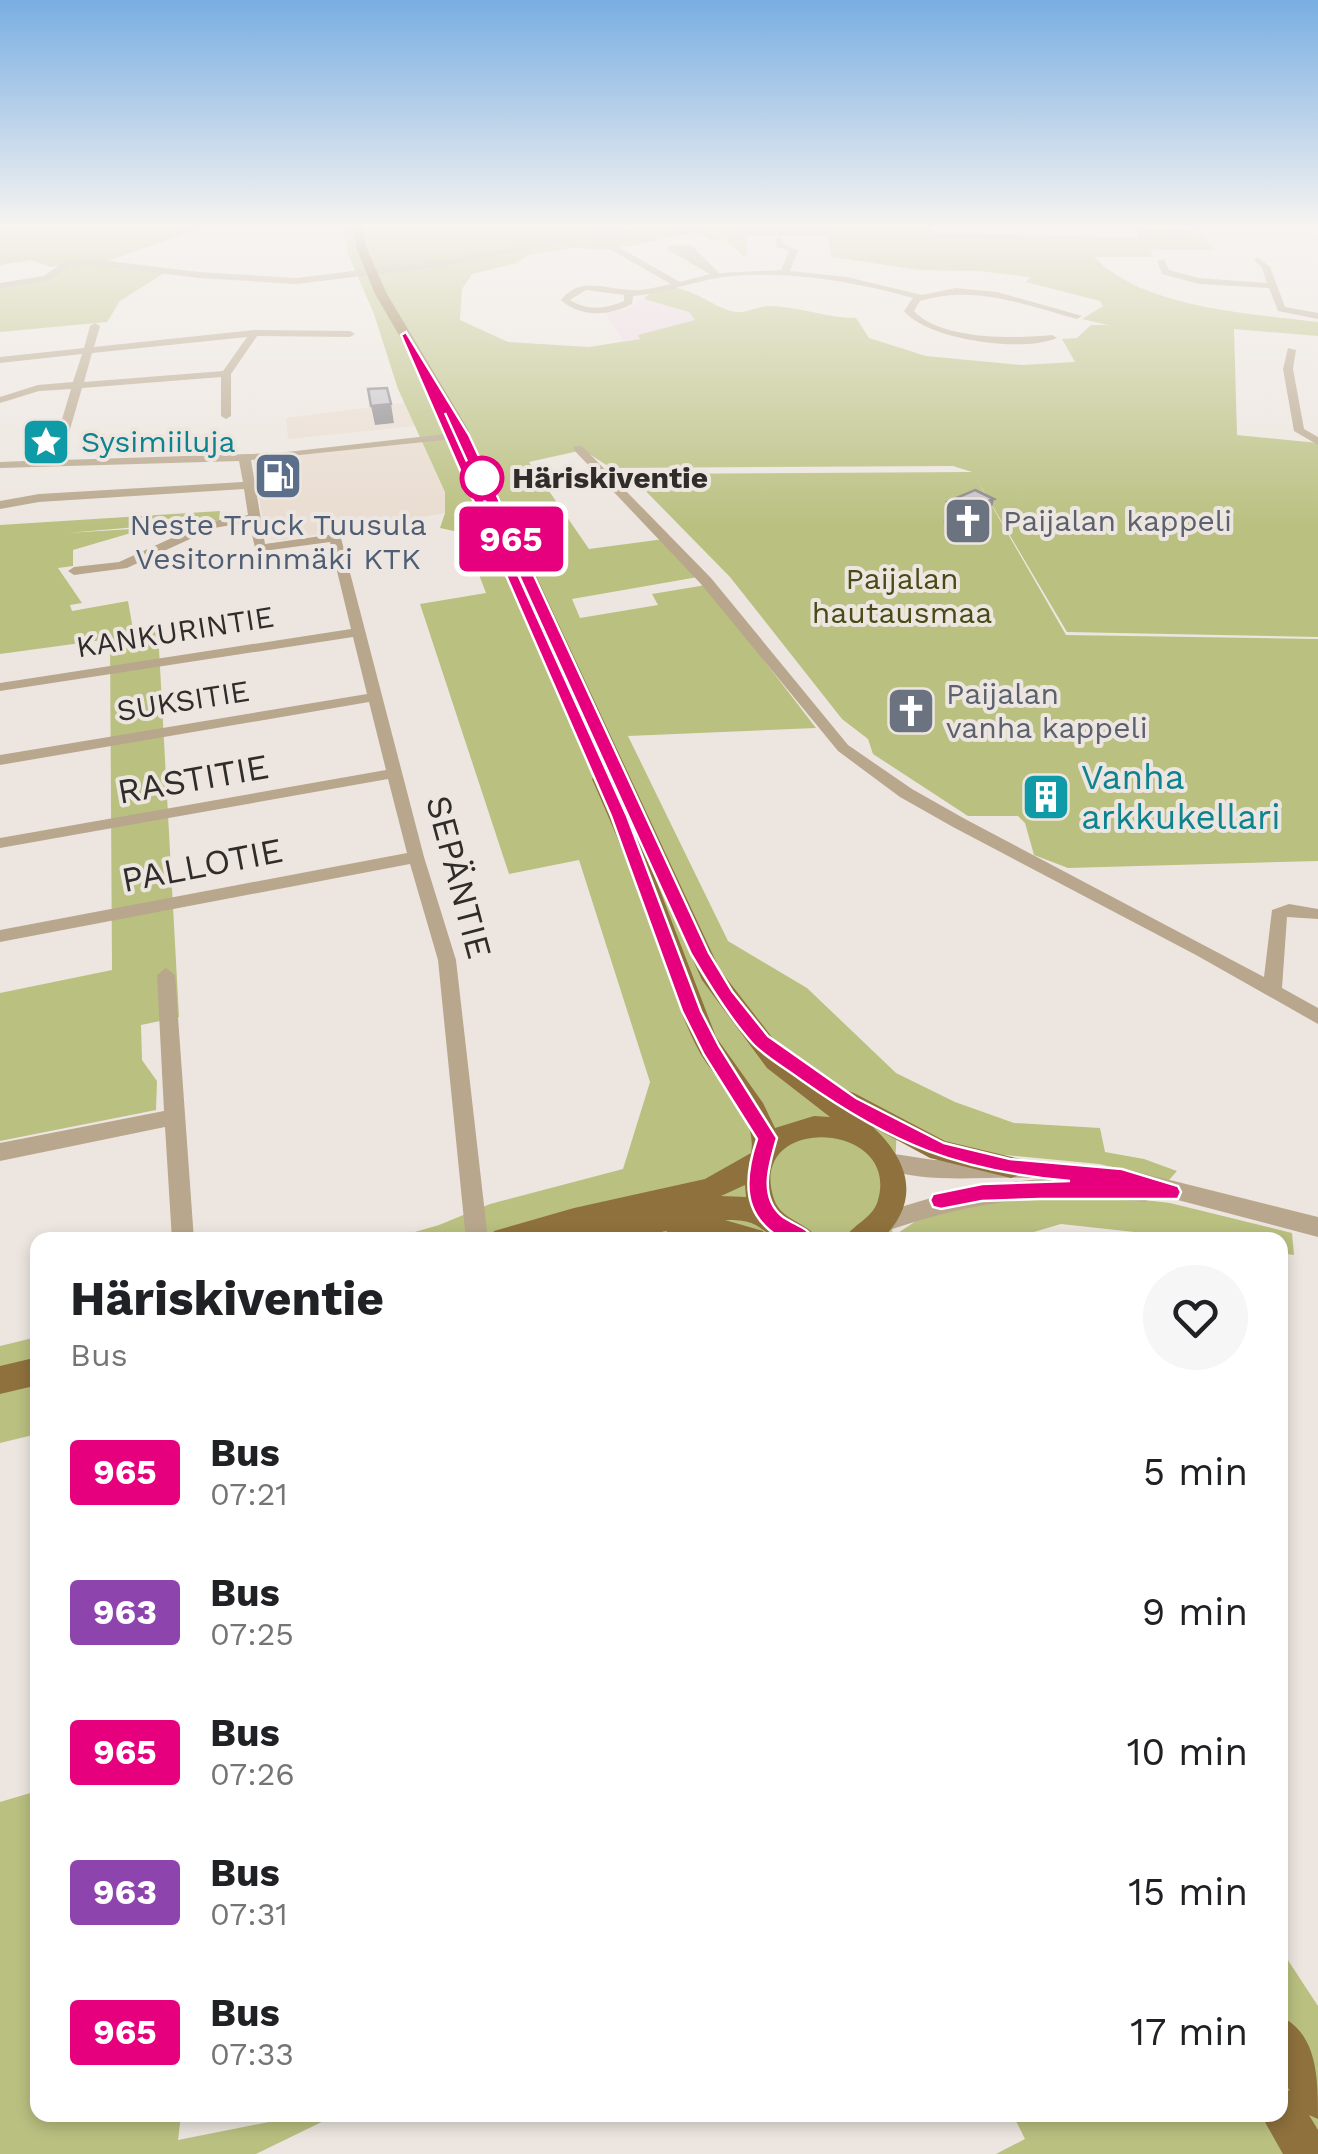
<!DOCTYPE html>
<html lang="en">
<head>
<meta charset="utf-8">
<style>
	:root { --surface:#fff; --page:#f6f6f6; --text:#202124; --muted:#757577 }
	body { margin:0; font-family:"Work Sans",sans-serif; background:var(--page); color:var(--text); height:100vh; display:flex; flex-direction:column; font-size:38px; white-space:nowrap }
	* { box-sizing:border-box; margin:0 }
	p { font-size:32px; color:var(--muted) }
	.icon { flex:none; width:55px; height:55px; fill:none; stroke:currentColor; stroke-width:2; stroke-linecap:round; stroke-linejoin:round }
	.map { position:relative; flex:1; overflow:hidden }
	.drawer { position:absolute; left:30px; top:1232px; width:1258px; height:890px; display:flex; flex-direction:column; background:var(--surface); border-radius:20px; box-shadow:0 5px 15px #0003 }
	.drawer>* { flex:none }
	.badge { padding:0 20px; border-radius:8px; font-size:35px; line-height:65px }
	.map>.badge { position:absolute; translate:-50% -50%; box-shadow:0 0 0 5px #fff }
	.round { display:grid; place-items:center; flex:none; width:105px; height:105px; border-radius:52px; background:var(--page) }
	.head { display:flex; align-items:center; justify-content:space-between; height:170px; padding:0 40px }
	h1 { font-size:48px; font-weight:700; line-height:75px }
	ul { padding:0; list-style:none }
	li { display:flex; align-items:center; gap:30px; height:140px; padding:0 40px }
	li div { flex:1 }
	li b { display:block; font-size:38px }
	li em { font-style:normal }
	li .badge { min-width:110px; font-weight:700; text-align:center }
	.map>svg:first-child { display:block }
	.built { fill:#e9dcd0 }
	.education { fill:#edd6e2 }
	.green { fill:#bac080; fill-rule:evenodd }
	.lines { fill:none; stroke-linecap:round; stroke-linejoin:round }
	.minor { fill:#b8a78c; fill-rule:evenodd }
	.major { fill:#8f713d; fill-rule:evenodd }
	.wall { fill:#aba8ae }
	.shaded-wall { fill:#8b888d }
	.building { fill:#c7c3ca; stroke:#8b888d; stroke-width:2.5 }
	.line { fill:#e6007e; stroke:#fff; stroke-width:2.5 }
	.stop-dot { fill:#fff; stroke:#e6007e; stroke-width:5 }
	.labels { text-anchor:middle; stroke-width:8; stroke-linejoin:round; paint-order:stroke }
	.far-culture-label { font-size:30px; fill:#0d838f; stroke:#ede6e0; text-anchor:start }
	.far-stop-label { font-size:30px; font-weight:bold; fill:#2f2c2a; stroke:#ede6e0; text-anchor:start }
	.far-worship-label { font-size:30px; fill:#5b616d; stroke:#ede6e0; text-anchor:start }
	.far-service-label { font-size:30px; fill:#4e5e75; stroke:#ede6e0 }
	.far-park-label { font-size:30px; fill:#474b16; stroke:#ede6e0 }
	.far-street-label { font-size:30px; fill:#2f2c2a; stroke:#ede6e0 }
	.culture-label { font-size:35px; fill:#0d838f; stroke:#ede6e0; text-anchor:start }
	.street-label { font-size:35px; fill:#2f2c2a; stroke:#ede6e0 }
</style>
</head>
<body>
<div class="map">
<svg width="1318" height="2154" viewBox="0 0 1318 2154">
	<rect width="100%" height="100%" fill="#ede6e0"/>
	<path class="built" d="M404,403L416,426L288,439L286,418Z
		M424,442L445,492V513L283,540L266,539L253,459Z"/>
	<path class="education" d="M1142,224H1302L1318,238V251L1215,250L1196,231L1146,229Z
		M644,299L689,312L696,320L639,335L640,339L624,341L604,312L628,309Z"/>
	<path class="green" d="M0,224H241L196,230L108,261L49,267L32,260L0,265Z
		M342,224H929L934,233L1140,238L1133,226L1142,224L1146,229L1196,231L1215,250H1150L1154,257H1094C1145,309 1249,313 1318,322V336L1234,329L1237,435L1318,443V637L1067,632L973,473L1066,635L1318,639V861L1068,868L1034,855L1025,823L1018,816H968L873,754L868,739L842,719L730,577L629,474L972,472L953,466L611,468L583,450L529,462L589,549L664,539L698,577L572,599L580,618L658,605L652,594L706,585L816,728L628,736L728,941L807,988L896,1073L955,1102L1014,1123L1100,1128L1105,1152L1144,1159L1177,1171L1169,1180L1099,1164L973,1152L897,1125L892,1237L925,1215L988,1198L1110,1196L1170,1203L1292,1233L1294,1255L1280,1253V1240H1208L1061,1224L1007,1240H387L439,1225L490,1204L623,1169L650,1082L579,860L509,874L420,604L486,593L463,533L440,528L445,513V492L398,389L374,314L348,254ZM696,232L712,240L724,239L743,256L747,255L746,236H827L832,257L840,258L919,270L979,271L1030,277L1026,282L1100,301L1103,306L1082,319L1108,325H1091L1077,338L1062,339L1075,362L1022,365L926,356L869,338L856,318C826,318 797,306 769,306C758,306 747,313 737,312C710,310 674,267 644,299L689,312L695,320L638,335L640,339L589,347L508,342L460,320L462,289L472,274L516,263L528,255L572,248L609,250Z
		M99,262L164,273L120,301L107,322L0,332V287L49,279L71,264Z
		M220,511L219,520L67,533L148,528L73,550V566L58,568L82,603L70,605L72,611L128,601L134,635L158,630L179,1017L141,1025L142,1060L157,1081L156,1110L0,1141V993L112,970L110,639L0,654V525Z
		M37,1337V1434L0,1443V1346Z
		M37,1791L38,2115H181L178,2140L304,2115H336L256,2154H0V1802Z
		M1280,1948L1318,2006V2154H996L1025,2139L1013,2115H1280Z"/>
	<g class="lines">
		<path class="minor" d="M639,224H656L599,236L680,282L710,274L668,250V246L691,245L719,273L781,270L789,251L777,247L776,239L780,237L785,245L798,250L790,271L847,277L922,295L956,288L997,292L1082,316L1077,319C1025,305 974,284 920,301L914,311C940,340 1015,339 1052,335L1057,338C1023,353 928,340 904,311L913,298C851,281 787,270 723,277C693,281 664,294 633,296L632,304C609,316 581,318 561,300C580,276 604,289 630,290C644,291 658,287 671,284L590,238L428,268L296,284L199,278L85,264L69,267L49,280L0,289V283L43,276L63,263L85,258L199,272L296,278L442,260ZM586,290L624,295V301C606,309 588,311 570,300Z
			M1106,224H1119L1115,226Z
			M1310,224H1318V230Z
			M1258,257L1270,267L1285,307L1318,313V319L1278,311L1269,288L1199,284L1162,274L1157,261L1164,259L1169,270L1199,278L1267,283L1262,268L1254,260Z
			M95,323L100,326L94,347L254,330L350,331L355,334L350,337L257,336L231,374V416L226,419L221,416V377L82,388L61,460L278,453L463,432L468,435L463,438L251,460L265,544L335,534L341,538L424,857L456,960L488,1240H466L438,960L410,864L0,942V930L407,853L388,779L0,848V838L386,770L369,702L0,765V755L367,694L353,637L0,691V683L351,629L330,542L256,552L249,522L214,528L127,568L74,575L68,571L74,567L119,562L207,522L248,515L244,489L39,502L0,509V501L39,494L243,482L239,461L0,468V462L50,460L71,389L39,391L0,403V397L38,385L73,382L82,354L0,363V357L84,348L90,326ZM247,337L223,371L84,382L92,353Z
			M1288,348L1296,350L1293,369L1304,429L1318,437V445L1294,431L1283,369Z
			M574,446H582L711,578L848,745L912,789L965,819L1264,977L1272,910L1289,904L1318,909V919L1287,917L1282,988L1318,1008V1024L1196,955L953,827L900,797L838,751L701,584L574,450Z
			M166,968L175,975L194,1240H172L165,1127L0,1161V1143L164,1111L157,975Z
			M888,1153L934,1160L1011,1158L1122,1168L1318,1217V1237L1155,1194L1145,1202C1043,1192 974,1200 878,1234L870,1232L867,1225L870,1218C928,1196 985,1182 1046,1179C992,1174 933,1186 881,1168L877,1162L881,1156Z"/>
		<path class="major" d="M353,224H363L366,247L387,294L467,428L720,970L785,1054L836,1093L845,1090L854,1093L945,1141L1020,1159L1024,1167L1020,1175L1011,1178L930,1158L873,1127C909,1161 922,1201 881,1240H844C852,1224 873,1219 878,1200C901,1120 745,1113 774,1199C781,1221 809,1222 818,1240H777C755,1224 754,1220 725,1220L763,1231L767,1240L678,1239L666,1231L626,1240H559L562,1235L543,1240H490L494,1231L574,1208L705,1179L751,1153C758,1115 718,1084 700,1053C679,1014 668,971 653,930C635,879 614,829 592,779L595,775H609L453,428L375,294L356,247ZM651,867L702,980L767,1068L830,1117L814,1116L775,1128L763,1103L716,1037ZM745,1185L746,1197L721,1196Z
			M38,1357V1385L0,1394V1366Z
			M1280,2016C1318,2034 1318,2079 1318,2119L1309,2115L1318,2130V2154H1283L1261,2115H1280V2087L1290,2091L1280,2076Z"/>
	</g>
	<path class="wall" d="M947,502L989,520L952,533L943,522Z"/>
	<path class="shaded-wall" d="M391,404L394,423L375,425L371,406Z
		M994,499L989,520L952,533L956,512Z"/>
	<path class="building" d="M387,388L391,404L371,406L368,389Z
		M975,490L994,499L956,512L947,502Z"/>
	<linearGradient id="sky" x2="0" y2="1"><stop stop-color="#79aee2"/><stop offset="0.43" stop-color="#f7f4f1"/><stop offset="1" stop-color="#f7f4f1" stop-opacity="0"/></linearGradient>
	<rect width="1318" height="526" fill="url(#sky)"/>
	<path class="line" d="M406,332L469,435L709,953L732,991L768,1036L856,1098L944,1143L1010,1159L1122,1169L1178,1186L1181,1192L1178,1199H1040L982,1201L941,1209L933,1207L930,1200L933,1194L982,1184L1070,1181C958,1171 893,1145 801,1080C785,1068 765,1057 752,1043C728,1016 709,985 691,954L445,413L627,816L701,1011L719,1046L777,1138C770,1163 758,1196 782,1216C794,1225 808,1227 815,1240L804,1249C746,1228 739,1192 757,1139L704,1055L682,1011L611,816L401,335Z"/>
	<defs>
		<g id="sight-square" transform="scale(2.5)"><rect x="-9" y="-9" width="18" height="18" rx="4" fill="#0f9aa8" stroke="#ede6e0"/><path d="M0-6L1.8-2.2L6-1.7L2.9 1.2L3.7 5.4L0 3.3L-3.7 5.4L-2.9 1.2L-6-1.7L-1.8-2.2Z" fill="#fff"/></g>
		<g id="fuel-square" transform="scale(2.5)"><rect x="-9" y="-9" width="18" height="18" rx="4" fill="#5c6f8a" stroke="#ede6e0"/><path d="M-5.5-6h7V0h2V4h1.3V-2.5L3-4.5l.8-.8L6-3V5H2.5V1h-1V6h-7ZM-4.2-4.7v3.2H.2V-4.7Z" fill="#fff"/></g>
		<g id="church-square" transform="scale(2.5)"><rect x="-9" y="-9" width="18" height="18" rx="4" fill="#6b7280" stroke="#ede6e0"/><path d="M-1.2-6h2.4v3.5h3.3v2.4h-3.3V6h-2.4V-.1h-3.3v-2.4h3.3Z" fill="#fff"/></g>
		<g id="building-square" transform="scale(2.5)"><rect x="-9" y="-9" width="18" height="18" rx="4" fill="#0f9aa8" stroke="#ede6e0"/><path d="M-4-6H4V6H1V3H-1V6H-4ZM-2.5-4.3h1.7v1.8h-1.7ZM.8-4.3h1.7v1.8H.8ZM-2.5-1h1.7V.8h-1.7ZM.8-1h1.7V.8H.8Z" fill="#fff"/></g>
	</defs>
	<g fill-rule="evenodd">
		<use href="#sight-square" x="46" y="442"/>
		<use href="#fuel-square" x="278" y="476"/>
		<use href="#church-square" x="968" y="521"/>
		<use href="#church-square" x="911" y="711"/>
		<use href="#building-square" x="1046" y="797"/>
	</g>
	<circle class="stop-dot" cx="482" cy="478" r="20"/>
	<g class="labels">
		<g class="far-culture-label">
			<text x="81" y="452">Sysimiiluja</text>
		</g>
		<g class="far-stop-label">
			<text x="512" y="488">Häriskiventie</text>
		</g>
		<g class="far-worship-label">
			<text x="1003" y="531">Paijalan kappeli</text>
			<text x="946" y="704">Paijalan<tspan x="946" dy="34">vanha kappeli</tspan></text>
		</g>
		<g class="far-service-label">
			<text x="278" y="535">Neste Truck Tuusula<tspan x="278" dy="34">Vesitorninmäki KTK</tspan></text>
		</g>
		<g class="far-park-label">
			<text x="902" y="589">Paijalan<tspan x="902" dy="34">hautausmaa</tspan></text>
		</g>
		<g class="far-street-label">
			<text transform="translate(175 632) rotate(-9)" y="10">KANKURINTIE</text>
			<text transform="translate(183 701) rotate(-9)" y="10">SUKSITIE</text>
		</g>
		<g class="culture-label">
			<text x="1081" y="789">Vanha<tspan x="1081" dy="40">arkkukellari</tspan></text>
		</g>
		<g class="street-label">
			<text transform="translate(193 779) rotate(-10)" y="12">RASTITIE</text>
			<text transform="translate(202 865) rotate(-11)" y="12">PALLOTIE</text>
			<text transform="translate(459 877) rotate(75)" y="12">SEPÄNTIE</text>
		</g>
	</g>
</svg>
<b class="badge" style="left:511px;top:539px;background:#e6007e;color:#fff">965</b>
<section class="drawer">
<div class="head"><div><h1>Häriskiventie</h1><p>Bus</p></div><a class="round"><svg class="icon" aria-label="heart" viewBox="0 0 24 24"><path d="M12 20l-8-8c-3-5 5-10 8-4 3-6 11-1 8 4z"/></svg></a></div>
<ul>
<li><span class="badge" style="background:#e6007e;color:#fff">965</span><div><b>Bus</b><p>07:21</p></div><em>5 min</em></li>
<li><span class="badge" style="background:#8e44ad;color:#fff">963</span><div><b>Bus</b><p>07:25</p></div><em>9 min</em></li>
<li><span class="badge" style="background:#e6007e;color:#fff">965</span><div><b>Bus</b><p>07:26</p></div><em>10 min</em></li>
<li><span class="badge" style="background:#8e44ad;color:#fff">963</span><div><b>Bus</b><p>07:31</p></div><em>15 min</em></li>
<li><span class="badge" style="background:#e6007e;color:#fff">965</span><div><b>Bus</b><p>07:33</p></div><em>17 min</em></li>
</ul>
</section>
</div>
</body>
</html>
